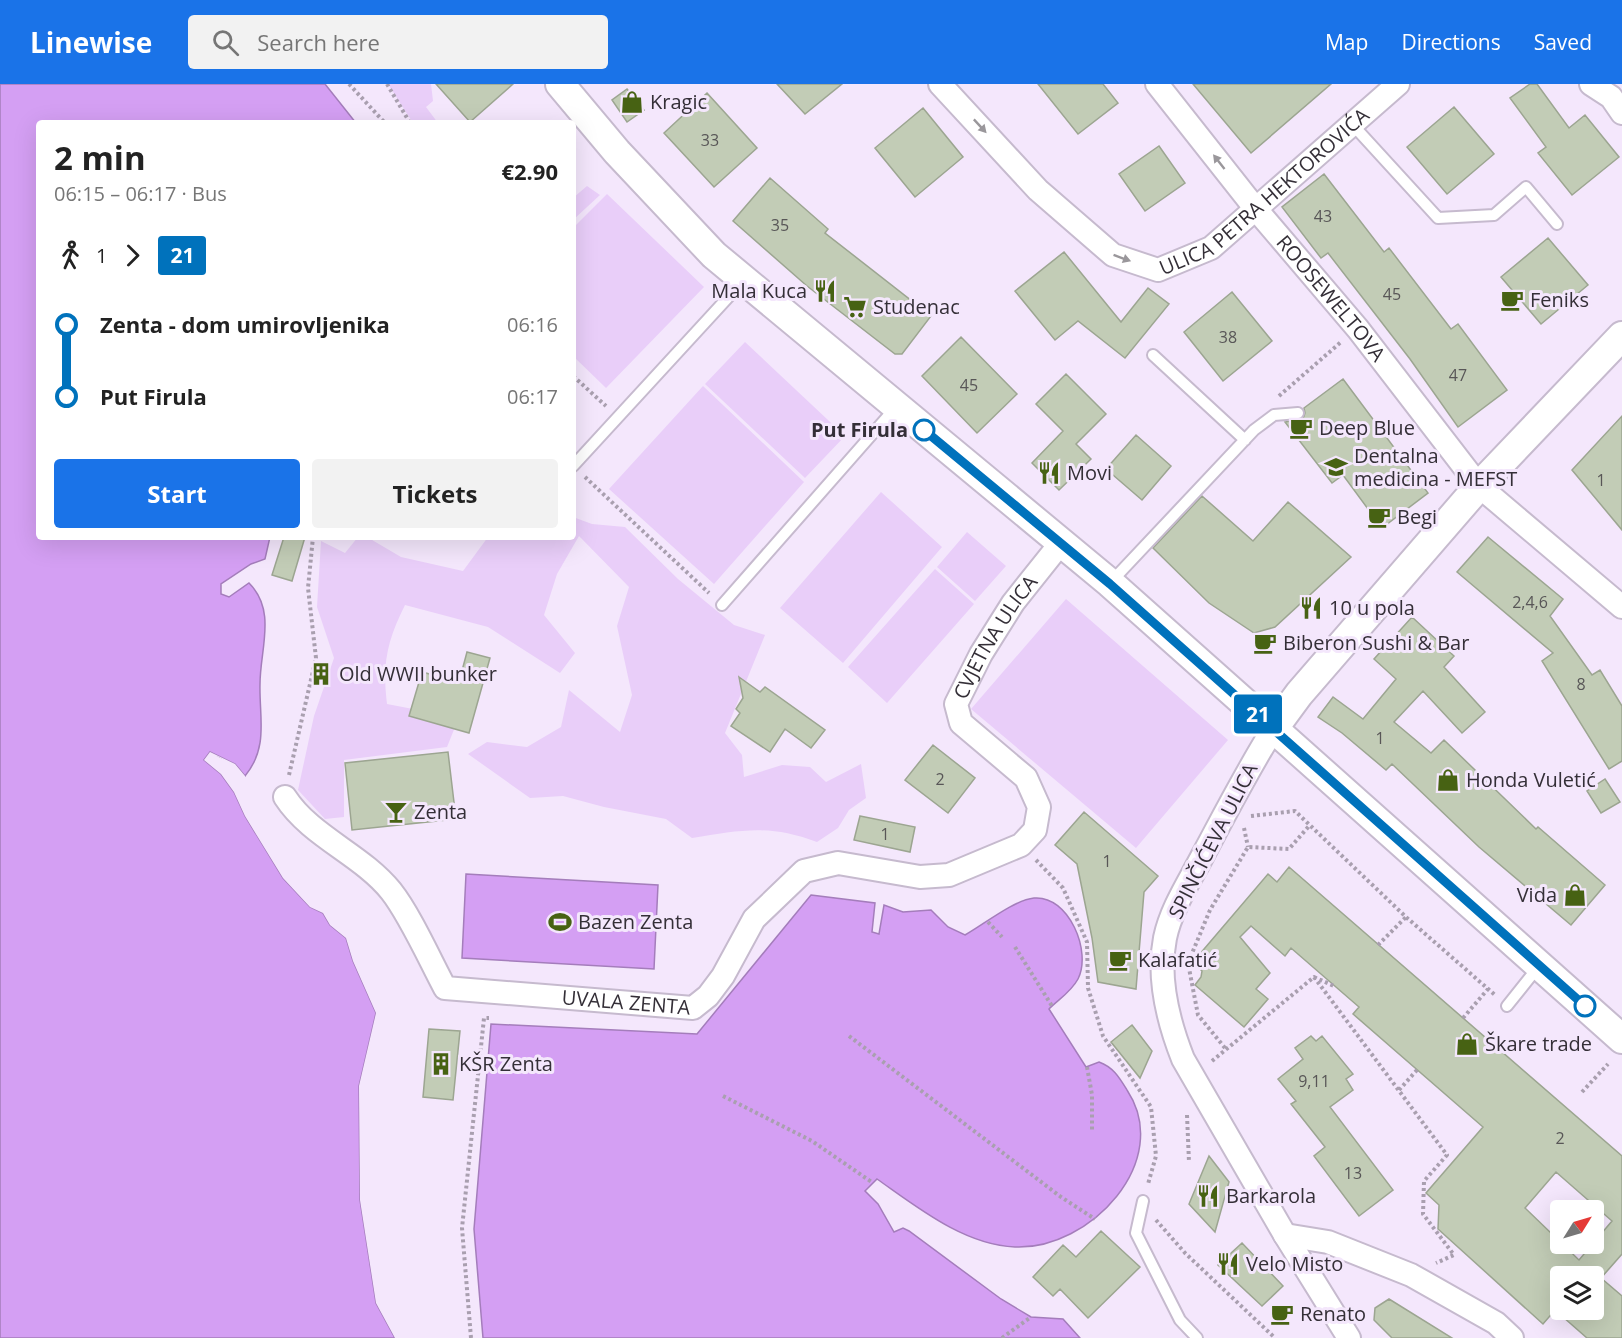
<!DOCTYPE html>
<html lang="en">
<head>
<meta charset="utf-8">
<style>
	:root { --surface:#fff; --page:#f2f2f2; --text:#222; --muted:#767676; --accent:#1a73e8 }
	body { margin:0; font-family:"Open Sans",sans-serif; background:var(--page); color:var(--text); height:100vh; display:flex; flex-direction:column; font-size:22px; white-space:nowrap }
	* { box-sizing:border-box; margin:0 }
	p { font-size:20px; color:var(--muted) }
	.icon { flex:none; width:33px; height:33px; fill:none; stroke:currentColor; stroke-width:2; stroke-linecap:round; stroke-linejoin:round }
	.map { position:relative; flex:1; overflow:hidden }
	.side { position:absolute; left:36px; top:36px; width:540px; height:420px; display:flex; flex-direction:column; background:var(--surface); border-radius:6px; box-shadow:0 6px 24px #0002 }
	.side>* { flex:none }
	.badge { padding:0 12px; border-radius:4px; font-size:21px; line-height:39px }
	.needle { width:39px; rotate:53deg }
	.tools { position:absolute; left:1550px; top:1116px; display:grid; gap:12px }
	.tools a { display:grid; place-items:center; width:54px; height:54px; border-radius:6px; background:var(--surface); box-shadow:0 6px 24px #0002; font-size:30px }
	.map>.badge { position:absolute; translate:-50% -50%; box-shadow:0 0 0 3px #fff }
	.legs { display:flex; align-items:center; gap:9px; height:66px; padding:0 18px; font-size:20px }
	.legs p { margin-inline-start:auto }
	.overview { display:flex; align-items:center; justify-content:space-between; height:102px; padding:0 18px }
	h1 { font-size:33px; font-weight:700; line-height:45px }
	.cta { display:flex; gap:12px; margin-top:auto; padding:12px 18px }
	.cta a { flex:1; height:69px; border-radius:6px; background:var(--accent); color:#fff; font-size:24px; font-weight:700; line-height:69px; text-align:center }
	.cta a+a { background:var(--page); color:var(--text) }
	ul { padding:0 18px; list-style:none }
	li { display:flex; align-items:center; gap:21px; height:72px; font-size:22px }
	li i { display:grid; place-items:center; width:9px; height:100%; margin:0 8px; background:currentColor }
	li i::after { content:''; width:15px; height:15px; margin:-8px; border:4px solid; border-radius:50%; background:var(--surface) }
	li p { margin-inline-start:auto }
	li:first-child i { background:linear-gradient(#0000 50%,currentColor 0) }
	li:last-child i { background:linear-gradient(currentColor 50%,#0000 0) }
	header { display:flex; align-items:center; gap:36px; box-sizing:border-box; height:84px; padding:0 30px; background:var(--accent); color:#fff }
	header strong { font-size:28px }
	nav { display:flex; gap:33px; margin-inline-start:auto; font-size:21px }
	.search { width:420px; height:54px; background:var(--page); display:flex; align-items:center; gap:15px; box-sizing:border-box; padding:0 21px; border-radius:6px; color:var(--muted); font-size:22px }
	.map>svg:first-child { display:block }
	.green { fill:#e9cef9 }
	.water { fill:#d49ff3; stroke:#a47dbb; stroke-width:1.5 }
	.pier { fill:#f4e7fc }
	.building { fill:#c2ccb6; stroke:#9ca591; stroke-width:1.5; fill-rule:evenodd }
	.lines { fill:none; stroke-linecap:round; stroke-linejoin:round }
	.service-casing { stroke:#c6bace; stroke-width:14 }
	.minor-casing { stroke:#c6bace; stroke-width:26 }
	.tertiary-casing { stroke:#c6bace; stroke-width:32 }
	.path { stroke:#a99faf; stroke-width:4; stroke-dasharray:3 3; stroke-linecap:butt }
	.service { stroke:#fff; stroke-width:10 }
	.minor { stroke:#fff; stroke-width:22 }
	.tertiary { stroke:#fff; stroke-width:28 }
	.oneway { fill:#9a979b }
	.line-1-casing { stroke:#fff; stroke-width:14 }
	.line-1 { stroke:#0072bc; stroke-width:9 }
	.stop-1-dot { fill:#fff; stroke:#0072bc; stroke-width:3 }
	.labels { text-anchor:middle; stroke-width:6; stroke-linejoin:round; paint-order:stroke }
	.number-label { font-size:16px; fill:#585657 }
	.poi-label { font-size:20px; fill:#342f37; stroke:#f4e7fc; text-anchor:start }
	.street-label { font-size:20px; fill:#342f37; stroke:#f4e7fc }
	.stop-label { font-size:20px; font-weight:bold; fill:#342f37; stroke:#f4e7fc; text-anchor:end }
</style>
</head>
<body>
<header>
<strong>Linewise</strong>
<div class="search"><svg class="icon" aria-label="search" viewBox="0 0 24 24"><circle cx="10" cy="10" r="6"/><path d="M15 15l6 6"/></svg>Search here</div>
<nav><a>Map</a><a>Directions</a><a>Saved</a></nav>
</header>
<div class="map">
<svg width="1622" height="1254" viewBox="0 0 1622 1254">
	<rect width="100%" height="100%" fill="#f4e7fc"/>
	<path class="green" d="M388,0H431L433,17L426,23L438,39H413Z
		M587,102L600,111L573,136V114Z
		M607,110L704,203L606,304L573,272V144Z
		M745,258L845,352L805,394L705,300Z
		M703,302L804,398L714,500L609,405Z
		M881,408L942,463L843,579L780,524Z
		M573,433L592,440L625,443L678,495L734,541L765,551L725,649L742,671L744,693L782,681L810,683L826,698L861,680L866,714L849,726L838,744L817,758C768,740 742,746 692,754L666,735L604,723L563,712L530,714L468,670L487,658L527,663L561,643L569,606L620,648L632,611L617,542L629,503L579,452L557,490L544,531L575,569L560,589L488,543L405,521C387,557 382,580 387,620L413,625L455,643L447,663L344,676V733L325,735L298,706L314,632L334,574L317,523L321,457L345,469L358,453H367L401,473L463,487L488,453H573Z
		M967,448L1006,482L975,517L937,483Z
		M935,485L974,520L887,619L848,583Z
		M1066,515L1228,656L1136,764L971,625Z"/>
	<path class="water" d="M0,0H325L356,39H39V453H270L265,475L251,480L221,500V510L229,513L249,499C277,527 260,565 260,600C259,633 269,663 245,692L235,680L210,668L204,676L221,690L234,708L245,732L283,794L310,823L323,829L330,841L346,854L353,877L376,929L359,1002L360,1116L376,1219L395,1254H0Z
		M466,790L658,801L654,885L462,874Z
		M811,811L875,819L872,848L879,850L884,821L903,828L931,826L948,843L965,851C983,841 1014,816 1034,814C1069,811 1092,868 1078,895C1071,908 1059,915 1049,925L1086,983L1099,978C1113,983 1119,993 1127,1006C1174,1077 1090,1166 1015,1163C964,1161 917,1123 877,1095L865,1107L878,1120L894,1148L903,1144L909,1147L1001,1215L1031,1233L1063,1235L1080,1254H483L474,1145L491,940L697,950Z"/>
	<path class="pier" d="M210,668L235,680L245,692V695L233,682L219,673L211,671L208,675L223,688L236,706L247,730L286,792L312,821L325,827L332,839L349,852L355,876L379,928L362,1002L363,1116L379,1218L398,1254H395L376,1219L360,1116L359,1002L376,929L353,877L346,854L330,841L323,829L310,823L283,794L245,732L234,708L221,690L204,676Z"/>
	<path class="building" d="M436,0H513L470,38Z
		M777,0H842L805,30Z
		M1038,0H1103L1118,19L1078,50Z
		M1193,0H1331L1251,69Z
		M1530,0H1537L1569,44L1585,31L1619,73L1572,111L1538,69L1546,63L1510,14Z
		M627,5L644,26L627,38L612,16Z
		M707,9L757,64L714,103L664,49Z
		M1454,23L1494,70L1447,110L1407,63Z
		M923,24L963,73L915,113L875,64Z
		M1159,62L1185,99L1145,127L1119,90Z
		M1324,90L1384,168L1389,164L1451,245L1458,240L1507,306L1458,343L1410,275L1328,169L1321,174L1282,123Z
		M770,94L828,145L825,149L931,232L902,270H895L807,202L733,137Z
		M1548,154L1588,201L1541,240L1501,193Z
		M1064,168L1121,238L1148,204L1169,220L1125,274L1078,237L1055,256L1015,207Z
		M1232,208L1272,257L1223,297L1184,248Z
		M961,253L1017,310L977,349L922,292Z
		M1066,290L1106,330L1076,360L1091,375L1059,406L1032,379L1063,347L1036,320Z
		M1343,295L1428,409L1382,444L1343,391L1332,399L1285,338L1303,335L1305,329L1304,324Z
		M1622,332V446L1572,386Z
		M1136,351L1171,382L1142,416L1106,385Z
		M1202,412L1253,457L1288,418L1351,473L1275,543L1254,549L1209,519L1153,464Z
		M284,453H305L292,497L272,491Z
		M1488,453L1563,515L1550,532L1592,591L1600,586L1622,622V677L1609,685L1542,577L1553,569L1457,488Z
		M1412,533L1454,572L1444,583L1485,628L1462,649L1423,607L1394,638L1431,669L1444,656L1536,745L1538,743L1605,801L1571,841L1479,763L1392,680L1386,686L1342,649L1318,633L1333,613L1363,635L1396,595L1374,575Z
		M467,568L490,574L469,649L409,632L422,588L459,598Z
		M739,593L760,608L765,603L825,646L811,664L785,645L770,668L731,642L740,629L736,625L743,614Z
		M933,661L975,694L948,729L905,696Z
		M448,668L456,735L352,746L345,679Z
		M1605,695L1620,718L1601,729L1587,707Z
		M1084,728L1158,792L1144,808L1136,905L1098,898L1092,854L1077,780L1055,761Z
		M860,732L915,743L910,768L854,756Z
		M1289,783L1622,1072V1170L1601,1194L1622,1212V1254H1587L1555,1226L1543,1240L1438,1145L1439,1121L1426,1109L1483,1043L1353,930L1359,923L1291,864L1285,872L1251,842L1240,853L1270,889L1256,905L1268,915L1244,943L1195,901L1201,893L1202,887L1193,878L1268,790L1277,798ZM1556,1088L1612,1137L1579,1176L1525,1124ZM1560,1192H1593V1226H1560Z
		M1132,941L1152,967L1140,994L1111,958Z
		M429,945L460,947L453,1016L423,1013Z
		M1311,952L1316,957L1322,952L1353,990L1346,995L1353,1006L1330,1023L1393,1106L1359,1132L1314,1072L1325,1063L1291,1020L1296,1017L1278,995L1303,975L1295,964Z
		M1209,1072L1229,1098L1215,1148L1189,1120Z
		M1101,1147L1140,1183L1088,1234L1060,1205L1053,1212L1033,1193L1063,1161L1076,1173Z
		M1242,1159L1283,1202L1262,1222L1218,1181Z
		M1389,1215L1452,1254H1392L1374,1236L1375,1224Z"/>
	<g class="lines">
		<g class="service-casing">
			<path id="service" d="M1352,40L1438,134L1494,131L1526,103L1557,140
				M1153,271L1245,356
				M573,382L744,196
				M1110,499L1254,346L1274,331L1298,329
				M722,521L896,323
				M1507,922L1539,882
				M1143,1117L1136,1149L1180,1236L1197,1254"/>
		</g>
		<g class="minor-casing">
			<g id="minor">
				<path id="s1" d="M940,0L1038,106L1113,171L1158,186L1211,164L1398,0"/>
				<path id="s2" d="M1157,0L1255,124L1358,245L1479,402L1622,523"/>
				<path d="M1591,0L1611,13L1622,29"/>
				<path d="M1274,644C1248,685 1226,728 1203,771C1189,798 1171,825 1165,854C1157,895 1168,937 1183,975L1285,1151L1349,1254"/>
				<path id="s3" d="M285,713C311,753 361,770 391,807C410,831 430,876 445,904L693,924L708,912L723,892L754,835L804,787L838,779L920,793L949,791L1021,761L1035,746L1039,723L1026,694L961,639L956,620L981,570L1013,519L1060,460"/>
				<path d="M1285,1151L1328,1158L1411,1191L1496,1239L1512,1254"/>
			</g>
		</g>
		<g class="tertiary-casing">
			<path id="tertiary" d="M560,0L617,68L714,171L1110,499L1622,955
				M1274,644L1299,610L1479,402L1622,252"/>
		</g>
		<path class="path" d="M349,0L385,39
			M387,0L410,39
			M573,292L606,322
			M1279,312L1341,258
			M585,393L709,509
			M289,691L316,574L308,504L313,453
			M1251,732L1295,727L1406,833L1495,911
			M1244,744L1248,763
			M1036,776L1063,804L1087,858L1088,904L1103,952L1151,1023L1156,1072L1148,1100
			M988,838L1002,853
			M1378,861L1406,833
			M1015,863L1052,922
			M1314,893L1334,902
			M1463,934L1488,905
			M849,952L1061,1113L1095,1135
			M1225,964L1198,931L1188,879L1210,826L1248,763L1289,765L1309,742
			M1212,977L1314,893L1447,1071L1424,1097L1423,1130L1454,1171L1436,1179
			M1087,983L1092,1011V1048
			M1399,1006L1417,986
			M1582,1008L1608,980
			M723,1012L812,1057L873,1099
			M1187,1031L1189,1078
			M1156,1136L1185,1169L1275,1254
			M471,1254L462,1144L484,934H489
			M1002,1254L1031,1233"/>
		<use href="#service" class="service"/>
		<use href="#minor" class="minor"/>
		<use href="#tertiary" class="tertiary"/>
	</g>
	<defs><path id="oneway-solid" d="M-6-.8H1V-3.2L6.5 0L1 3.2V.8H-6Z" transform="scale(1.5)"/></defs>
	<g class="oneway">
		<use href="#oneway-solid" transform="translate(980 42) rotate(47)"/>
		<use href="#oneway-solid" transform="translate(1219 78) rotate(-128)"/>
		<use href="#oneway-solid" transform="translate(1122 174) rotate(20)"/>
	</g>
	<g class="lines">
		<g class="line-1-casing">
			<path id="line-1" d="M924,346L1110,500L1585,922"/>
		</g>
		<use href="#line-1" class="line-1"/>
	</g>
	<defs>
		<g id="shop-bare" transform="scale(1.8)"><path d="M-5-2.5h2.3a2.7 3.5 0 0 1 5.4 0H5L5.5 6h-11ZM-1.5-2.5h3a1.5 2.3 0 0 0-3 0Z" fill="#476213" stroke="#f4e7fc" stroke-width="2.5" paint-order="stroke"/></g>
		<g id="restaurant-bare" transform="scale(1.8)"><path d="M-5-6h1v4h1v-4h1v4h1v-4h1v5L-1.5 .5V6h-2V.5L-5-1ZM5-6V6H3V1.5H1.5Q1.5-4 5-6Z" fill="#476213" stroke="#f4e7fc" stroke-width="2.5" paint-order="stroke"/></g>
		<g id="cafe-bare" transform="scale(1.8)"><path d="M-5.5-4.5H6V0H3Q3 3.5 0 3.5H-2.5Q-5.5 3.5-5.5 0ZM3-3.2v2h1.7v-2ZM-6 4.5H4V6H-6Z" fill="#476213" stroke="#f4e7fc" stroke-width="2.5" paint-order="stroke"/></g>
		<g id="supermarket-bare" transform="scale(1.8)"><path d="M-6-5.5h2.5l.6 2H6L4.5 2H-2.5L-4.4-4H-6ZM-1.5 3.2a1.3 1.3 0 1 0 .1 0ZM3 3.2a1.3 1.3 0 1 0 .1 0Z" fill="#476213" stroke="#f4e7fc" stroke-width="2.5" paint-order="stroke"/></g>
		<g id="university-bare" transform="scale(1.8)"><path d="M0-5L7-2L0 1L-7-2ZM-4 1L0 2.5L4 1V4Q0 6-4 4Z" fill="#476213" stroke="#f4e7fc" stroke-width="2.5" paint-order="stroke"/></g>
		<g id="building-bare" transform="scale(1.8)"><path d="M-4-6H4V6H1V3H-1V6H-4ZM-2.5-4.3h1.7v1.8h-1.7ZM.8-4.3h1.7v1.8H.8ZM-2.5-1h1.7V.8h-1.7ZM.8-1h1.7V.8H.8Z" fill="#476213" stroke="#f4e7fc" stroke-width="2.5" paint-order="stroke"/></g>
		<g id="bar-bare" transform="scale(1.8)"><path d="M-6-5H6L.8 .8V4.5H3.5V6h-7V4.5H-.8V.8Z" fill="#476213" stroke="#f4e7fc" stroke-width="2.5" paint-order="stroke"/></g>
		<g id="stadium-bare" transform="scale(1.8)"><path d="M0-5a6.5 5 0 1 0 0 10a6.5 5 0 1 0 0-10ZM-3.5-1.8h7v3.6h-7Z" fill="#476213" stroke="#f4e7fc" stroke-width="2.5" paint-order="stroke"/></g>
	</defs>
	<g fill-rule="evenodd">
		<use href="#shop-bare" x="632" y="18"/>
		<use href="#restaurant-bare" x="825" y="207"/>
		<use href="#cafe-bare" x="1512" y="216"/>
		<use href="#supermarket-bare" x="855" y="223"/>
		<use href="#cafe-bare" x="1301" y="344"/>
		<use href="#university-bare" x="1336" y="383"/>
		<use href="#restaurant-bare" x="1049" y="389"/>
		<use href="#cafe-bare" x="1379" y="433"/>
		<use href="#restaurant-bare" x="1311" y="524"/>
		<use href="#cafe-bare" x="1265" y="559"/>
		<use href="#building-bare" x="321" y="590"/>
		<use href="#shop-bare" x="1448" y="696"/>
		<use href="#bar-bare" x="396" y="728"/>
		<use href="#shop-bare" x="1575" y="811"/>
		<use href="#stadium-bare" x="560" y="838"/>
		<use href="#cafe-bare" x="1120" y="876"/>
		<use href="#shop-bare" x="1467" y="960"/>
		<use href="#building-bare" x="441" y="980"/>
		<use href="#restaurant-bare" x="1208" y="1112"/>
		<use href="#restaurant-bare" x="1228" y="1180"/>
		<use href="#cafe-bare" x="1282" y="1230"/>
	</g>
	<g class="stop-1-dot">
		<circle cx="924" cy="346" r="10"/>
		<circle cx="1585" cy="922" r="10"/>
	</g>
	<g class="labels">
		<g class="number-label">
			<text x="710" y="62">33</text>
			<text x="1323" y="138">43</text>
			<text x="780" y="147">35</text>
			<text x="1392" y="216">45</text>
			<text x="1228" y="259">38</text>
			<text x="1458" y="297">47</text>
			<text x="969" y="307">45</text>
			<text x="1601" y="402">1</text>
			<text x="1530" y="524">2,4,6</text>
			<text x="1581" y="606">8</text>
			<text x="1380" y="660">1</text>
			<text x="940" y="701">2</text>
			<text x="885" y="756">1</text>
			<text x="1107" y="783">1</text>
			<text x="1314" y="1003">9,11</text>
			<text x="1560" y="1060">2</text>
			<text x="1353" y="1095">13</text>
		</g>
		<g class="poi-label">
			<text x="650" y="25">Kragic</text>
			<text x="807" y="214" text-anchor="end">Mala Kuca</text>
			<text x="1530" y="223">Feniks</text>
			<text x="873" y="230">Studenac</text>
			<text x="1319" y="351">Deep Blue</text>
			<text x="1354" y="379">Dentalna<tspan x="1354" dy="23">medicina - MEFST</tspan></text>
			<text x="1067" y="396">Movi</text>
			<text x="1397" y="440">Begi</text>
			<text x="1329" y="531">10 u pola</text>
			<text x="1283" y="566">Biberon Sushi &amp; Bar</text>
			<text x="339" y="597">Old WWII bunker</text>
			<text x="1466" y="703">Honda Vuletić</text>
			<text x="414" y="735">Zenta</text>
			<text x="1557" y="818" text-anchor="end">Vida</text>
			<text x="578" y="845">Bazen Zenta</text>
			<text x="1138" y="883">Kalafatić</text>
			<text x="1485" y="967">Škare trade</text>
			<text x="459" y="987">KŠR Zenta</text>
			<text x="1226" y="1119">Barkarola</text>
			<text x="1246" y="1187">Velo Misto</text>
			<text x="1300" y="1237">Renato</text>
		</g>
		<g class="street-label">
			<text dy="7" stroke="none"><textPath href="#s1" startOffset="424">ULICA PETRA HEKTOROVIĆA</textPath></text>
			<text dy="7" stroke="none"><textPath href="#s2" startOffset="276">ROOSEWELTOVA</textPath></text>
			<text dy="7" stroke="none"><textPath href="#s3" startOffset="1164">CVJETNA ULICA</textPath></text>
			<text transform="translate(1213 757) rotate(-63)" y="7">SPINČIĆEVA ULICA</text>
			<text dy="7" stroke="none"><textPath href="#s3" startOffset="435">UVALA ZENTA</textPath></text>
		</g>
		<g class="stop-label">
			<text x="908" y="353">Put Firula</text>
		</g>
	</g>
</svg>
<div class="tools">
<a><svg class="needle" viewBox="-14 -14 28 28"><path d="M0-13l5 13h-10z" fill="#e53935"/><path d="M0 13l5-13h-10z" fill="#767676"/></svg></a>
<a><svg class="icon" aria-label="layers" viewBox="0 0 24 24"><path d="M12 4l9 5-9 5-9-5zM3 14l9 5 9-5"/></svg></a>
</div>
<b class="badge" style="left:1258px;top:630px;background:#0072bc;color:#fff">21</b>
<section class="side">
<div class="overview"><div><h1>2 min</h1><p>06:15 – 06:17 · Bus</p></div><b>€2.90</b></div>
<div class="legs"><svg class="icon" aria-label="walk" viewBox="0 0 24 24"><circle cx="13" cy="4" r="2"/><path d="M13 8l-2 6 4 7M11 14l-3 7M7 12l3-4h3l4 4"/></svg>1<svg class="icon" aria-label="forward" viewBox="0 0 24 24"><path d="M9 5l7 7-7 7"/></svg><b class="badge" style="background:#0072bc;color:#fff">21</b></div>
<ul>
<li><i style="color:#0072bc"></i><b>Zenta - dom umirovljenika</b><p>06:16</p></li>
<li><i style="color:#0072bc"></i><b>Put Firula</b><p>06:17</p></li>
</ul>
<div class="cta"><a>Start</a><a>Tickets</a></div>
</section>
</div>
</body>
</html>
